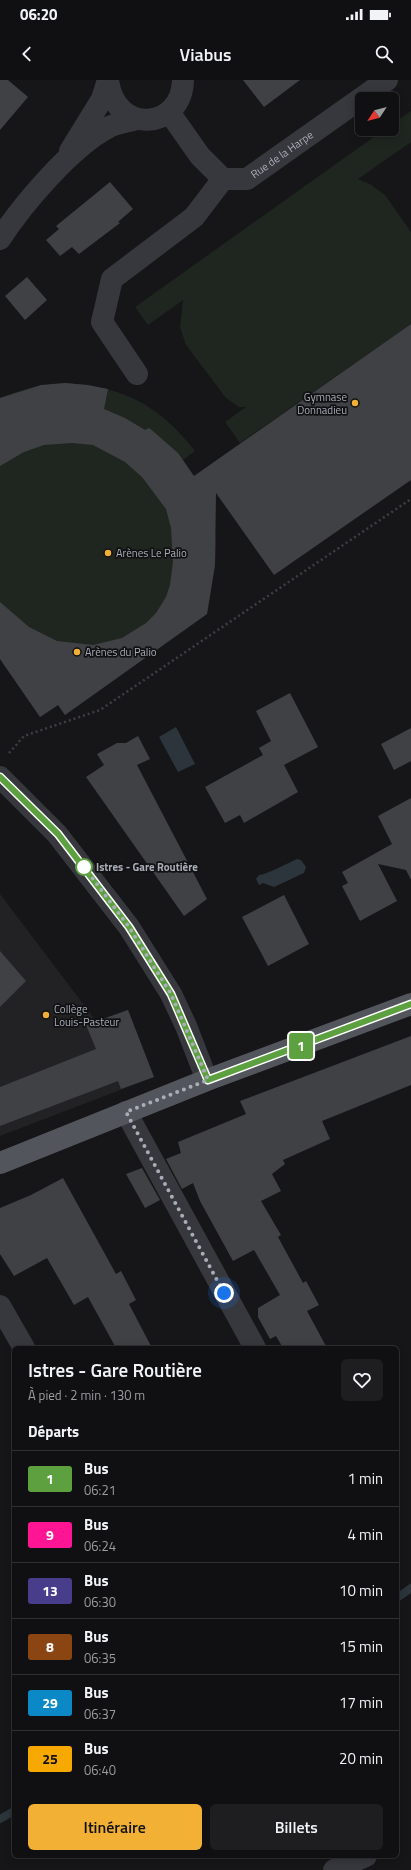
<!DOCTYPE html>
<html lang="fr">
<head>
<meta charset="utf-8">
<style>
	:root { --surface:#101012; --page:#1e1e20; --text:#f1f3f6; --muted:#9c9d9f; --line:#303032; --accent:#f2b134 }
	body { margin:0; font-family:"Titillium Web",sans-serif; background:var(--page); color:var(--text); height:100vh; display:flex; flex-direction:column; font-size:15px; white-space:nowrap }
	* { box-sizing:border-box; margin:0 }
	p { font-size:13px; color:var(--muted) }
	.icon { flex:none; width:22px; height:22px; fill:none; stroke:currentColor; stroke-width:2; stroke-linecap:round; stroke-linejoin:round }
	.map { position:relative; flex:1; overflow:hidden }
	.panel { position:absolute; left:12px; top:1266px; width:387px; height:512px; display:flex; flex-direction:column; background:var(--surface); border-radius:6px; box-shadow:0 2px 10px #0003,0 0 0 1px var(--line) }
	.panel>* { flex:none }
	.badge { padding:0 8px; border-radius:3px; font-size:14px; line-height:26px }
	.needle { width:26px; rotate:234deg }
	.fabs { position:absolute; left:355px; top:12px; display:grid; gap:8px }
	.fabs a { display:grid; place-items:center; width:44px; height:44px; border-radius:6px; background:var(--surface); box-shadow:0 2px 10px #0003,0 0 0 1px var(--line); font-size:20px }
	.you { position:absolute; width:20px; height:20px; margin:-10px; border:3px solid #fff; border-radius:50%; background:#1a73e8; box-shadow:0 0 0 6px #1a73e833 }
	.map>.badge { position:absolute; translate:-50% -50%; box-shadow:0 0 0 2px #fff }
	h2 { padding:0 16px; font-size:15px; line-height:36px }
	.round { display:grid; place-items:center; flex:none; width:42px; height:42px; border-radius:6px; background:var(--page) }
	.overview { display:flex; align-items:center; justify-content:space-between; height:68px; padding:0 16px }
	h1 { font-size:19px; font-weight:600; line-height:30px }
	.cta { display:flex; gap:8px; margin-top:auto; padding:8px 16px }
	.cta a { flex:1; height:46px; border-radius:6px; background:var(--accent); color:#111; font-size:16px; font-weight:600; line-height:46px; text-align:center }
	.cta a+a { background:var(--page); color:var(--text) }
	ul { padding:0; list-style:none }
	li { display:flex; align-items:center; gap:12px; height:56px; padding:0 16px; border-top:1px solid var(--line) }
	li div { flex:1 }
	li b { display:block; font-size:15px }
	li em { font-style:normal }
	li .badge { min-width:44px; font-weight:700; text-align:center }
	.status { display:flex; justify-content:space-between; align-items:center; height:28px; padding:0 20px; background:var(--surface); direction:ltr }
	.status svg { height:11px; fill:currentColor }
	header { display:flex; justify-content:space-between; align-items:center; height:52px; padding:0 16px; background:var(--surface); font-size:18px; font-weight:600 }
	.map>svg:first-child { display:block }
	.built { fill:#222225 }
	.green { fill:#1e261f }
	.water { fill:#2c353c }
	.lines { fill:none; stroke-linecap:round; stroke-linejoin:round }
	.stream { stroke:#2c353c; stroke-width:8 }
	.building { fill:#404145 }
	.path { stroke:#3d3f44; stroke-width:2.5; stroke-dasharray:2 3; stroke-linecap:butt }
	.minor { stroke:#37383d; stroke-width:22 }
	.major { stroke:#53555c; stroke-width:22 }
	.line-casing { stroke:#fff; stroke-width:9 }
	.line { stroke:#5da040; stroke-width:6 }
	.walk { stroke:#a8adb8; stroke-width:4; stroke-dasharray:0 7.2 }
	.poi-dot { fill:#f2b134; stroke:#111113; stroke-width:1.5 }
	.stop-dot { fill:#fff; stroke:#5da040; stroke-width:2 }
	.labels { text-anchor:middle; stroke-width:3.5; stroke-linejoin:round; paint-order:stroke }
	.street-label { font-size:11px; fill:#a8adb8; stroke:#111113 }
	.poi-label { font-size:11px; fill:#a8adb8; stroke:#111113; text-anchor:start }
	.stop-label { font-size:11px; font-weight:bold; fill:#a8adb8; stroke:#111113; text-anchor:start }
</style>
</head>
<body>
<div class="status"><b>06:20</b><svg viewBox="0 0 49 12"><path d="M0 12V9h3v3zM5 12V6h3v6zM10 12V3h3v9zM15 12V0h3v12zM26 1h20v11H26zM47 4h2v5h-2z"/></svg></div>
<header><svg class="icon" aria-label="back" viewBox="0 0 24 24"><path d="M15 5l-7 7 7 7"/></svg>Viabus<svg class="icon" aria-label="search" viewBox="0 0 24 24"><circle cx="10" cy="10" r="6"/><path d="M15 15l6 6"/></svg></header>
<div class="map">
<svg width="411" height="1790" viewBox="0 0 411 1790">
	<rect width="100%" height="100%" fill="#161618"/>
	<path class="built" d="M0,814L96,941L128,930L154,997L0,1056Z"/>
	<path class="green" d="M411,31V62L358,99L370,104L385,115L411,152V244L240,363L225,342L246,327H239L226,318L186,265L180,247L183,220L148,245L135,227L385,49H392V44Z
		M65,303C124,307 158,324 195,371L183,380L209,423L216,461L215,485L207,534L65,635L58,625L40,637L0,579V318C22,309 41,305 65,303Z"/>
	<path class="water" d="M176,647L195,684L178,692L159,657Z
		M297,779L301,780L306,787L304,793L274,807L263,803L259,805L256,799L259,795C266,795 288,783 297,779Z"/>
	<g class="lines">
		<path class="stream" d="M397,1518L411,1508
			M0,1739L14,1731"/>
	</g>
	<path class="building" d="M0,0H8L28,17L0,50Z
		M243,0H300L264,27Z
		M110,102L133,129L118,142L120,143L79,174L72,167L60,176L46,160L59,149L56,146Z
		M27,197L47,220L25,240L5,216Z
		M411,244V400L274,495L216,413L215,485L207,534L65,635L58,625L40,637L0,579V522L29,547L57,561L93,565L122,558L146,543L156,533L166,517L170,505L173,482L171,448L166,429L142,397L125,382L93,365L72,363L44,365L24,372L0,386V318L41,305L65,303L88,305L108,309L104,329L125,338L145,350L149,348L154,352L178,373L194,396Z
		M290,613L318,667L284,685L298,712L244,743L240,735L225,743L205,707L263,675L259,668L271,661L256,631Z
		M411,648V681L394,690L381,664Z
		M138,656L150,679L137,685L207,819L184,836L86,697L104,685L97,674L117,663H126Z
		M411,718V800L406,790L378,784L397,821L360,841L342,806L348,803L342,792L392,764L378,736Z
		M284,815L309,864L268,886L242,837Z
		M0,871L26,901L0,927Z
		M128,930L154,997L121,1009L118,1001L0,1046V1007L96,969L86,945Z
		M411,956V1005L322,1041L330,1059L283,1080L285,1084L272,1094L281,1111L261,1121L281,1155L278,1157L303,1203L306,1201L319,1225L307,1231L327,1268H283L276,1256L270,1259L258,1237V1228L280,1215L254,1170L233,1181L200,1121L193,1103L182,1109L166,1079L181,1073L178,1062L246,1034L240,1021Z
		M142,1088L160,1120L145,1128L126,1094Z
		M63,1098L116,1194L121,1191L136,1220L129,1224L152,1268H116L88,1217L74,1225L47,1178L14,1196L0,1174V1128L31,1115Z"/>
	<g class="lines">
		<path class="path" d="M9,673L24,656L100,630L411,419"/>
		<g class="minor">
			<path d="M108,0C115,56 182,50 183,0"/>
			<path id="s1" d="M169,32L200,76L223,99H247L387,0"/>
			<path d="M70,71L102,19L108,0"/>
			<path d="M0,159C23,124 71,67 109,47C117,43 127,42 136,39"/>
			<path d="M137,294L102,242L112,199L194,137L223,99"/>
			<path d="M0,697L57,754L129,847L171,914L186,946L207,1000"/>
			<path d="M126,1032L255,1268"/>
			<path d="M0,1226L24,1268"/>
			<path d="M334,1790L366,1776"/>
		</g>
		<path class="major" d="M0,1083L207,1000L411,924"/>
	</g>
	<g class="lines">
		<g class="line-casing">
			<path id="line" d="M0,697L58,754L129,847L171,914L208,1000L411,924"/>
		</g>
		<use href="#line" class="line"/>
		<path class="walk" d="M84,787L129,847L171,914L208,1000L126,1032L224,1213"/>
	</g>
	<g class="poi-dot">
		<circle cx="355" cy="323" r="4"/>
		<circle cx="108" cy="473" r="4"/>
		<circle cx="77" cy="572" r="4"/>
		<circle cx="46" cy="935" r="4"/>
	</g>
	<circle class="stop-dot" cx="84" cy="787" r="8"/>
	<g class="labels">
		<g class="street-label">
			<text dy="4" stroke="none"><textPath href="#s1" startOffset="153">Rue de la Harpe</textPath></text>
		</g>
		<g class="poi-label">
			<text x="347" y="321" text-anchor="end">Gymnase<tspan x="347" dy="13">Donnadieu</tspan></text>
			<text x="116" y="477">Arènes Le Palio</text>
			<text x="85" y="576">Arènes du Palio</text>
			<text x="54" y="933">Collège<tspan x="54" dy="13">Louis-Pasteur</tspan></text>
		</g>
		<g class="stop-label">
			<text x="96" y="791">Istres - Gare Routière</text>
		</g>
	</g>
</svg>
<div class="fabs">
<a><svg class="needle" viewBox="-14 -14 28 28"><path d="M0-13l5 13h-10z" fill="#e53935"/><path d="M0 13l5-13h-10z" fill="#9c9d9f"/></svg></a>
</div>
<div class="you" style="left:224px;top:1213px"></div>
<b class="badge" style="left:301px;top:966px;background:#5da040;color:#fff">1</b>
<section class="panel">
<div class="overview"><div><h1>Istres - Gare Routière</h1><p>À pied · 2 min · 130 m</p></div><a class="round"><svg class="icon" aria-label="heart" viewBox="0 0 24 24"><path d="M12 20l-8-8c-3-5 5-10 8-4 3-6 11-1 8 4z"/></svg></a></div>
<h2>Départs</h2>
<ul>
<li><span class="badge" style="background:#5da040;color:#fff">1</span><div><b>Bus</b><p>06:21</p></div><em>1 min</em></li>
<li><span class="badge" style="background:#ff1493;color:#fff">9</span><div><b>Bus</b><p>06:24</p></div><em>4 min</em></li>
<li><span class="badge" style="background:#483d8b;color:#fff">13</span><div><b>Bus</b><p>06:30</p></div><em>10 min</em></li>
<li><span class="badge" style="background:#8b4513;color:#fff">8</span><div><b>Bus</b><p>06:35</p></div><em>15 min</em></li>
<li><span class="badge" style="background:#0b89c6;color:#fff">29</span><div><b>Bus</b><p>06:37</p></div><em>17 min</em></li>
<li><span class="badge" style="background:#f7a801;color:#111">25</span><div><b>Bus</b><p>06:40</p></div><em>20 min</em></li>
</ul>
<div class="cta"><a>Itinéraire</a><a>Billets</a></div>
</section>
</div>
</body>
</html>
